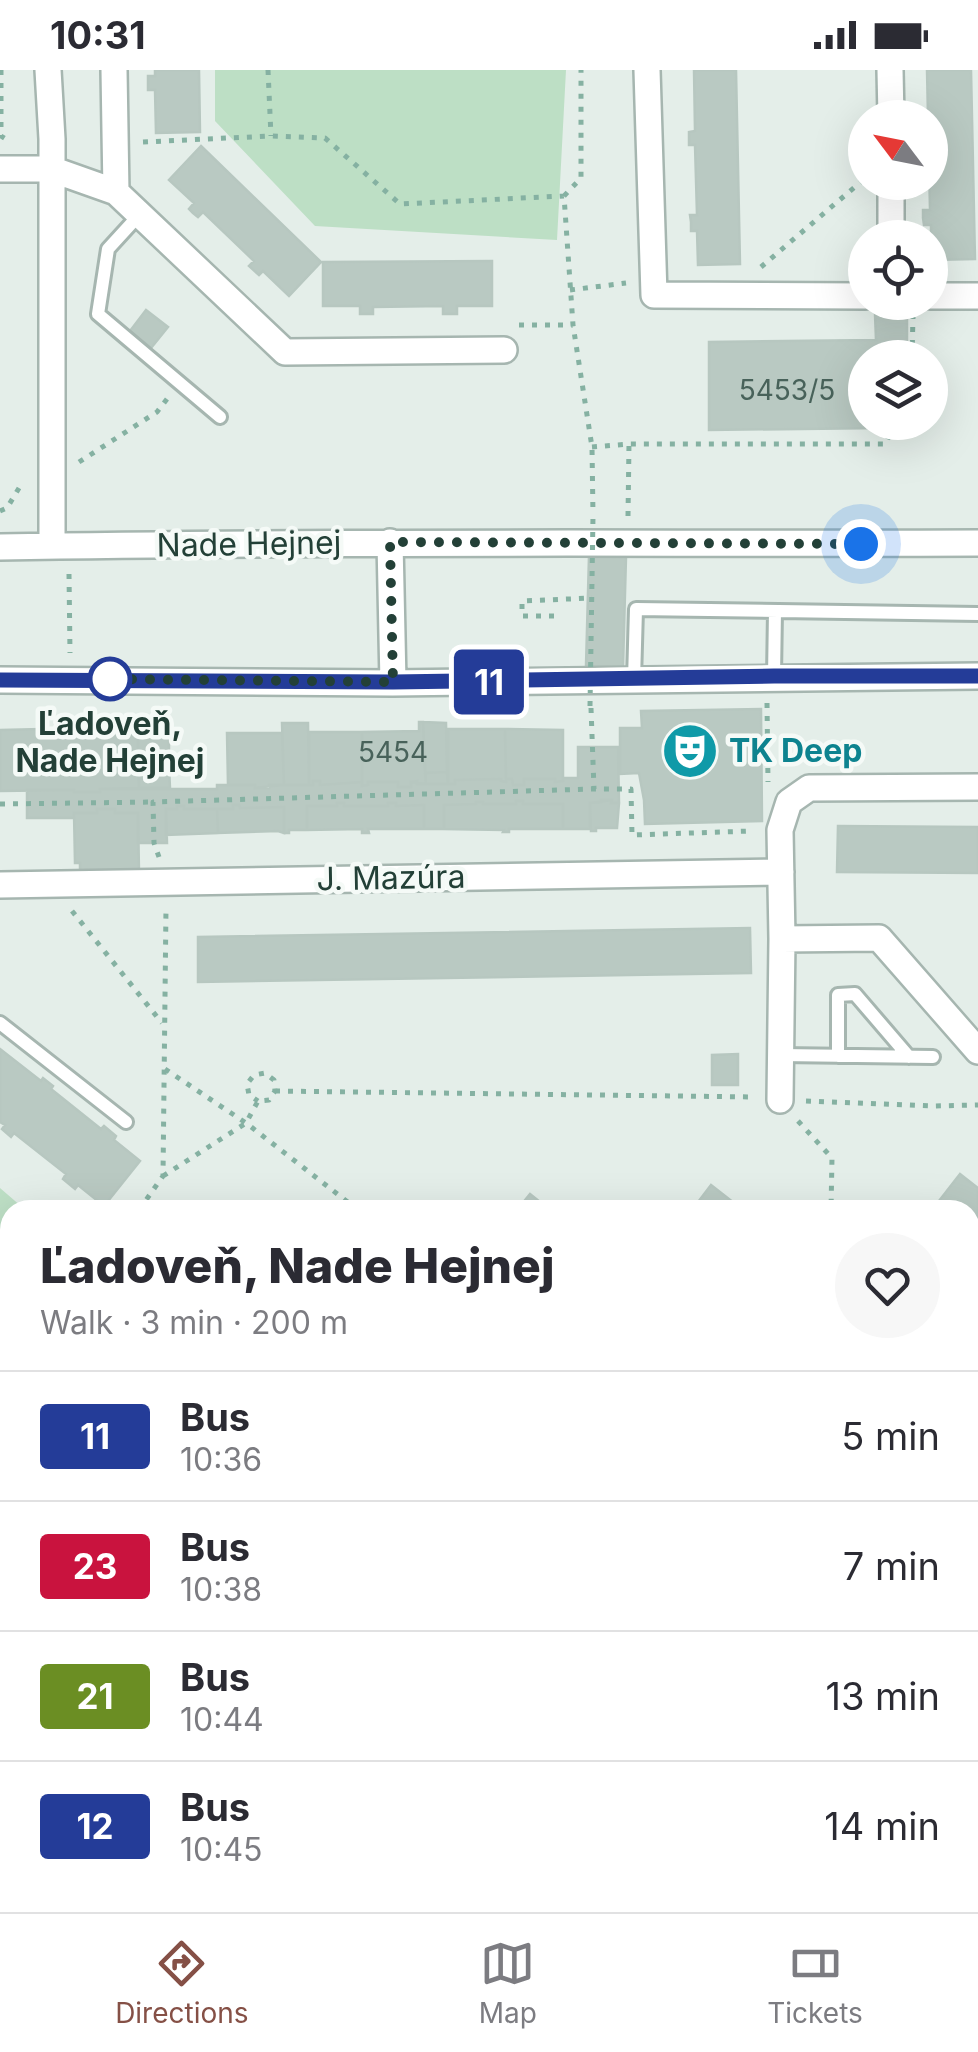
<!DOCTYPE html>
<html lang="en">
<head>
<meta charset="utf-8">
<style>
	:root { --surface:#fff; --page:#f7f7f7; --text:#2b2b33; --muted:#7c7c81; --line:#e1e1e2; --accent:#855046 }
	body { margin:0; font-family:Inter,sans-serif; background:var(--page); color:var(--text); height:100vh; display:flex; flex-direction:column; font-size:38px; white-space:nowrap }
	* { box-sizing:border-box; margin:0 }
	p { font-size:32px; color:var(--muted) }
	.icon { flex:none; width:55px; height:55px; fill:none; stroke:currentColor; stroke-width:2; stroke-linecap:round; stroke-linejoin:round }
	.map { position:relative; flex:1; overflow:hidden }
	.details { position:absolute; left:0px; top:1130px; width:980px; height:712px; display:flex; flex-direction:column; background:var(--surface); border-radius:30px 30px 0 0; box-shadow:0 10px 40px #0002 }
	.details>* { flex:none }
	.badge { padding:0 20px; border-radius:8px; font-size:35px; line-height:65px }
	.needle { width:65px; rotate:302deg }
	.tools { position:absolute; left:848px; top:30px; display:grid; gap:20px }
	.tools a { display:grid; place-items:center; width:100px; height:100px; border-radius:50%; background:var(--surface); box-shadow:0 10px 40px #0002; font-size:50px }
	.you { position:absolute; width:50px; height:50px; margin:-25px; border:8px solid #fff; border-radius:50%; background:#1a73e8; box-shadow:0 0 0 15px #1a73e833 }
	.map>.badge { position:absolute; translate:-50% -50%; box-shadow:0 0 0 5px #fff }
	.round { display:grid; place-items:center; flex:none; width:105px; height:105px; border-radius:52px; background:var(--page) }
	.head { display:flex; align-items:center; justify-content:space-between; height:170px; padding:0 40px }
	h1 { font-size:48px; font-weight:800; line-height:75px }
	ul { padding:0; list-style:none }
	li { display:flex; align-items:center; gap:30px; height:130px; padding:0 40px; border-top:2px solid var(--line) }
	li div { flex:1 }
	li b { display:block; font-size:38px }
	li em { font-style:normal }
	li .badge { min-width:110px; font-weight:700; text-align:center }
	.status { display:flex; justify-content:space-between; align-items:center; height:70px; padding:0 50px; background:var(--surface); direction:ltr }
	.status svg { height:28px; fill:currentColor }
	.tab-bar { display:flex; justify-content:space-around; align-items:center; height:140px; border-top:2px solid var(--line); background:var(--surface); font-size:28px; color:var(--muted) }
	.tab-bar a { display:grid; justify-items:center; gap:5px }
	.tab-bar .current { color:var(--accent) }
	.map>svg:first-child { display:block }
	.green { fill:#bddfc5 }
	.building { fill:#b9c9c2; stroke:#b7c7c0; stroke-width:2.5 }
	.lines { fill:none; stroke-linecap:round; stroke-linejoin:round }
	.service-casing { stroke:#a6b6b0; stroke-width:18 }
	.minor-casing { stroke:#a6b6b0; stroke-width:30 }
	.path { stroke:#85b1a2; stroke-width:5; stroke-dasharray:5 8; stroke-linecap:butt }
	.service { stroke:#fff; stroke-width:12 }
	.minor { stroke:#fff; stroke-width:25 }
	.path-bridge { stroke:#85b1a2; stroke-width:5; stroke-dasharray:5 8; stroke-linecap:butt }
	.line-casing { stroke:#fff; stroke-width:22 }
	.line { stroke:#243c98; stroke-width:15 }
	.walk { stroke:#234037; stroke-width:10; stroke-dasharray:0 18 }
	.stop-dot { fill:#fff; stroke:#243c98; stroke-width:5 }
	.labels { text-anchor:middle; stroke-width:9; stroke-linejoin:round; paint-order:stroke }
	.number-label { font-size:28px; fill:#48625a }
	.street-label { font-size:32px; fill:#234037; stroke:#f5faf7 }
	.stop-label { font-size:32px; font-weight:bold; fill:#234037; stroke:#f5faf7 }
	.culture-label { font-size:32px; font-weight:bold; fill:#0d838f; stroke:#f5faf7; text-anchor:start }
</style>
</head>
<body>
<div class="status"><b>10:31</b><svg viewBox="0 0 49 12"><path d="M0 12V9h3v3zM5 12V6h3v6zM10 12V3h3v9zM15 12V0h3v12zM26 1h20v11H26zM47 4h2v5h-2z"/></svg></div>
<div class="map">
<svg width="978" height="1842" viewBox="0 0 978 1842">
	<rect width="100%" height="100%" fill="#e4eee9"/>
	<path class="green" d="M215,0H566L557,170L315,156L215,51Z
		M0,1118L22,1137L20,1140H10V1155L0,1171Z
		M66,1833V1832L185,1833L178,1842H60Z"/>
	<path class="building" d="M155,0H199L200,62L156,63L155,20H148V6H155Z
		M694,0H736L740,194L698,195L697,161H691V152L690,145H697L695,75H689V62L695,61Z
		M927,0H971L975,189L931,190V155H924L923,148V140H930Z
		M201,76L321,192L289,226L263,201L259,205L249,196L254,191L203,142L198,147L193,143L189,139L194,133L169,110Z
		M492,191V236H457V244H443V236L373,237V244H360V236H323V192Z
		M146,240L168,257L151,278L130,261Z
		M907,243V288H865V352H881V358L709,360V272L876,270L875,244Z
		M589,486L626,487L623,597L586,596Z
		M761,639L762,751L645,754L644,730L639,703L620,704V658H642L641,641Z
		M169,651V697L138,698V652Z
		M419,652H423L426,714L411,712V717H398V712H368V715L362,716V662L419,661Z
		M423,652L446,653L447,702L425,703Z
		M282,653H308L309,715H284Z
		M125,657V665L138,664L139,718L100,719V722H74V720L0,721V660Z
		M448,659H505L506,712L501,711V709L455,710V714H448Z
		M505,659L563,660V711L555,712V709H524V715H513L512,709H506Z
		M309,662H362V712L320,715V711H313V715H309Z
		M227,663H282L284,715L255,718V715H228Z
		M578,677H618L619,733H611L612,730L590,733V759H563V734H523V731H516V734H483V732H476V734L444,735V759H424V735L396,736V733H388V736H344V733H337V736H307V760H289V763H284V737L240,738L239,735H233V739H184V736H177V739H166L167,773H138V743H115V739H97V743H74V748H27V720H74V722H100V719H217V715H255V718H269V715H313V711H320V715L362,712V716L368,715V712H398V717H411V712L417,711V714H455V710L501,709V711L506,712V709H512L513,715H524V709H555V712L563,711V708H578Z
		M169,697L170,718H139L138,698Z
		M447,702L448,714H426L425,703Z
		M601,730H612L611,733H619L617,758H596V761H591L590,733L601,732Z
		M516,731H523V734H563V759H509V762H503L504,760L444,759V735L476,734V732H483V734H516Z
		M337,733H344V736H388V733H396V736L424,735V759H368L369,763H362V759L307,760V736H337Z
		M233,735H239L240,738L284,737V763L278,761L218,763L217,739H233Z
		M177,736H184V739H217L218,763L166,765V739H177Z
		M97,739H115V743H138L139,802L80,803V793H75L74,743H97Z
		M838,756L978,757V803L837,802Z
		M750,858L751,903L198,912V867Z
		M0,979L41,1011L43,1008L53,1016L51,1019L101,1059L104,1056L116,1066L114,1070L140,1091L104,1136L78,1115L75,1119L63,1109L66,1104L14,1063L11,1067L2,1059L5,1055L0,1052Z
		M738,984V1015H712V985Z
		M960,1104L978,1118V1187L970,1197V1140H932Z
		M711,1115L743,1140H692Z
		M530,1124L550,1140H517Z
		M970,1205L978,1211V1237L970,1247Z
		M365,1832H429L421,1842H358Z
		M663,1832H748L750,1834L744,1842H675Z"/>
	<g class="lines">
		<g class="service-casing">
			<path id="service" d="M140,144L108,179L98,244L220,347
				M774,606L775,541
				M634,610L636,539L978,544
				M0,953L126,1052
				M780,985L933,987
				M838,986V925L855,924L909,987"/>
		</g>
		<g class="minor-casing">
			<path id="minor" d="M48,0L52,69V476
				M114,0L116,122L285,282L504,280
				M647,0L654,225L865,226
				M890,0L891,48
				M0,99H51L116,122
				M891,168V112
				M930,226H978
				M390,472L393,613
				M0,477C326,471 652,474 978,473
				M0,610L393,613L978,606
				M0,815L781,802
				M782,869L879,868L978,981
				M780,1030L782,869L780,760L789,732L809,718L978,717
				M970,1778L978,1768
				M306,1842L313,1832
				M777,1842L784,1832
				M920,1842L928,1832"/>
		</g>
		<path class="path" d="M1,0V66L9,71
			M268,0L271,66
			M143,72L271,66L325,68L400,134L564,126L573,255L592,377L593,445
			M564,126L581,108V0
			M761,197L863,110
			M570,220L626,213
			M519,255H573
			M912,288L913,246
			M592,377L629,374H886L894,352
			M79,392L157,342L167,329
			M0,441L7,438L22,413
			M628,446L629,374
			M69,504L70,583
			M554,546H522V531L592,528
			M767,633L768,712
			M591,638L594,719H631L632,765L752,761
			M0,734L153,732
			M159,787L154,773L153,732L594,719
			M72,841L162,953
			M165,999L246,1053L358,1140
			M275,1021L755,1027
			M806,1031L933,1036L978,1035
			M798,1051L832,1088L831,1140
			M163,1106L246,1053L258,1031L269,1030L275,1021L274,1010L265,1003L254,1005L247,1014L249,1025L258,1031
			M139,1140L163,1106L166,837
			M0,1328L10,1314
			M970,1468H978
			M603,1832L615,1842
			M470,1842L477,1832"/>
		<use href="#service" class="service"/>
		<use href="#minor" class="minor"/>
		<path class="path-bridge" d="M590,636L593,446"/>
	</g>
	<g class="lines">
		<g class="line-casing">
			<path id="line" d="M0,610L393,612L774,606H978"/>
		</g>
		<use href="#line" class="line"/>
		<path class="walk" d="M110,609H103L393,612L390,472L861,474"/>
	</g>
	<defs>
		<g id="theatre-disc" transform="scale(2.875)"><circle r="9.5" fill="#0f9aa8" stroke="#f5faf7"/><path d="M-5-5.5Q0-4 5-5.5V0Q5 5 0 6Q-5 5-5 0ZM-3.3-2.5H-1v1.5H-3.3ZM1-2.5H3.3v1.5H1ZM-2.8 1Q0 5.5 2.8 1Z" fill="#fff"/></g>
	</defs>
	<g fill-rule="evenodd">
		<use href="#theatre-disc" x="690" y="681"/>
	</g>
	<circle class="stop-dot" cx="110" cy="609" r="20"/>
	<g class="labels">
		<g class="number-label">
			<text x="787" y="330">5453/5</text>
			<text x="393" y="692">5454</text>
		</g>
		<g class="street-label">
			<text transform="translate(249 474) rotate(-1)" y="11">Nade Hejnej</text>
			<text transform="translate(391 808) rotate(-1)" y="11">J. Mazúra</text>
		</g>
		<g class="stop-label">
			<text x="110" y="665">Ľadoveň,<tspan x="110" dy="37">Nade Hejnej</tspan></text>
		</g>
		<g class="culture-label">
			<text x="729" y="692">TK Deep</text>
		</g>
	</g>
</svg>
<div class="tools">
<a><svg class="needle" viewBox="-14 -14 28 28"><path d="M0-13l5 13h-10z" fill="#e53935"/><path d="M0 13l5-13h-10z" fill="#7c7c81"/></svg></a>
<a><svg class="icon" aria-label="locate" viewBox="0 0 24 24"><circle cx="12" cy="12" r="6"/><path d="M12 2v4M12 18v4M2 12h4M18 12h4"/></svg></a>
<a><svg class="icon" aria-label="layers" viewBox="0 0 24 24"><path d="M12 4l9 5-9 5-9-5zM3 14l9 5 9-5"/></svg></a>
</div>
<div class="you" style="left:861px;top:474px"></div>
<b class="badge" style="left:489px;top:612px;background:#243c98;color:#fff">11</b>
<section class="details">
<div class="head"><div><h1>Ľadoveň, Nade Hejnej</h1><p>Walk · 3 min · 200 m</p></div><a class="round"><svg class="icon" aria-label="heart" viewBox="0 0 24 24"><path d="M12 20l-8-8c-3-5 5-10 8-4 3-6 11-1 8 4z"/></svg></a></div>
<ul>
<li><span class="badge" style="background:#243c98;color:#fff">11</span><div><b>Bus</b><p>10:36</p></div><em>5 min</em></li>
<li><span class="badge" style="background:#c9133e;color:#fff">23</span><div><b>Bus</b><p>10:38</p></div><em>7 min</em></li>
<li><span class="badge" style="background:#6b8e23;color:#fff">21</span><div><b>Bus</b><p>10:44</p></div><em>13 min</em></li>
<li><span class="badge" style="background:#243c98;color:#fff">12</span><div><b>Bus</b><p>10:45</p></div><em>14 min</em></li>
</ul>
</section>
</div>
<nav class="tab-bar">
<a class="current"><svg class="icon" aria-label="directions" viewBox="0 0 24 24"><path d="M12 3l9 9-9 9-9-9zM9 14v-3h6M13 9l2 2-2 2"/></svg>Directions</a>
<a><svg class="icon" aria-label="map" viewBox="0 0 24 24"><path d="M3 6l6-2 6 2 6-2v14l-6 2-6-2-6 2zM9 4v14M15 6v14"/></svg>Map</a>
<a><svg class="icon" aria-label="tickets" viewBox="0 0 24 24"><path d="M3 7h18v10H3zM15 7v10"/></svg>Tickets</a>
</nav>
</body>
</html>
